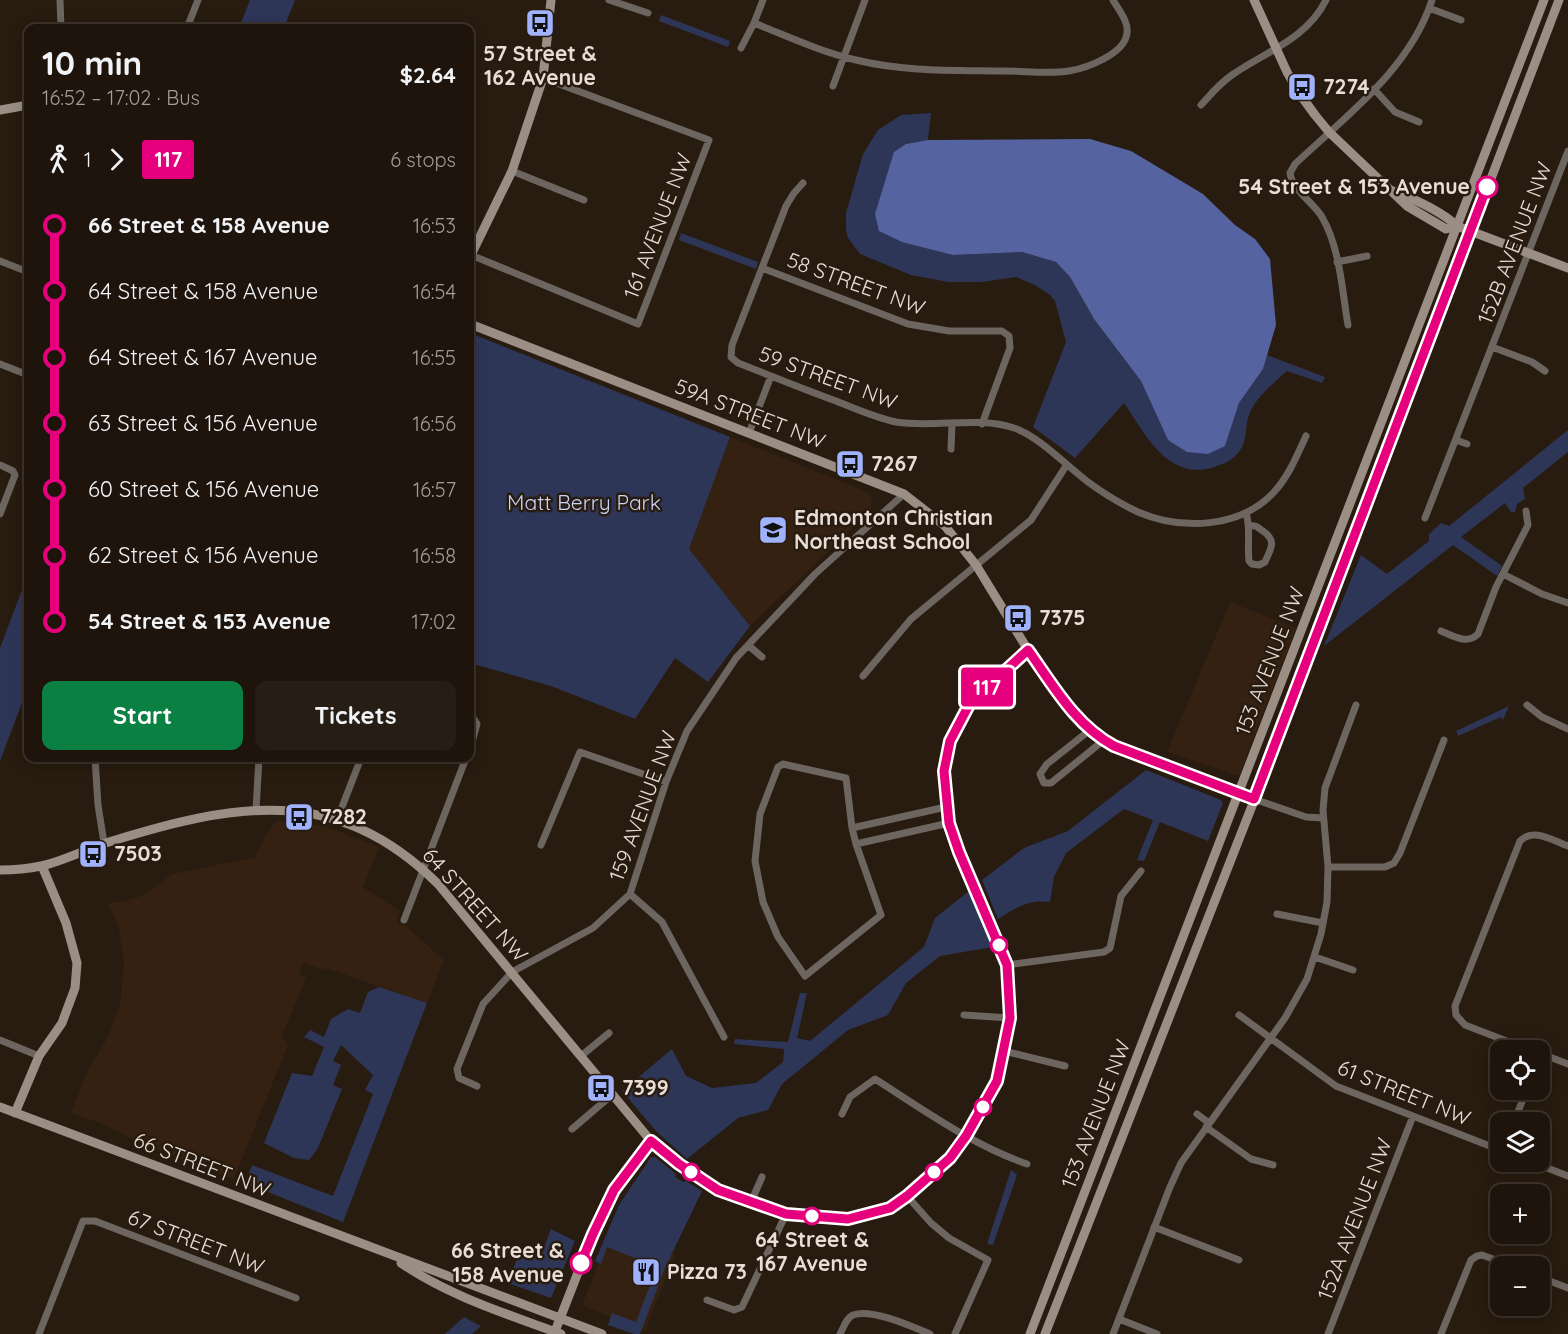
<!DOCTYPE html>
<html lang="en">
<head>
<meta charset="utf-8">
<style>
	:root { --surface:#1e140b; --page:#261d14; --text:#f1f3f6; --muted:#a19e9d; --line:#3c332c; --accent:#0b8043 }
	body { margin:0; font-family:Quicksand,sans-serif; background:var(--page); color:var(--text); height:100vh; display:flex; flex-direction:column; font-size:22px; white-space:nowrap }
	* { box-sizing:border-box; margin:0 }
	p { font-size:20px; color:var(--muted) }
	.icon { flex:none; width:33px; height:33px; fill:none; stroke:currentColor; stroke-width:2; stroke-linecap:round; stroke-linejoin:round }
	.map { position:relative; flex:1; overflow:hidden }
	.side { position:absolute; left:24px; top:24px; width:450px; height:738px; display:flex; flex-direction:column; background:var(--surface); border-radius:12px; box-shadow:0 3px 15px #0003,0 0 0 2px var(--line) }
	.side>* { flex:none }
	.badge { padding:0 12px; border-radius:4px; font-size:21px; line-height:39px }
	.fabs { position:absolute; left:1490px; top:1040px; display:grid; gap:12px }
	.fabs a { display:grid; place-items:center; width:60px; height:60px; border-radius:12px; background:var(--surface); box-shadow:0 3px 15px #0003,0 0 0 2px var(--line); font-size:30px }
	.map>.badge { position:absolute; translate:-50% -50%; box-shadow:0 0 0 3px #fff }
	.legs { display:flex; align-items:center; gap:9px; height:66px; padding:0 18px; font-size:20px }
	.legs p { margin-inline-start:auto }
	.overview { display:flex; align-items:center; justify-content:space-between; height:102px; padding:0 18px }
	h1 { font-size:33px; font-weight:700; line-height:45px }
	.action { display:flex; gap:12px; margin-top:auto; padding:12px 18px }
	.action a { flex:1; height:69px; border-radius:12px; background:var(--accent); color:#fff; font-size:24px; font-weight:700; line-height:69px; text-align:center }
	.action a+a { background:var(--page); color:var(--text) }
	ul { padding:0 18px; list-style:none }
	li { display:flex; align-items:center; gap:21px; height:66px; font-size:22px }
	li i { display:grid; place-items:center; width:9px; height:100%; margin:0 8px; background:currentColor }
	li i::after { content:''; width:15px; height:15px; margin:-8px; border:4px solid; border-radius:50%; background:var(--surface) }
	li p { margin-inline-start:auto }
	li:first-child i { background:linear-gradient(#0000 50%,currentColor 0) }
	li:last-child i { background:linear-gradient(currentColor 50%,#0000 0) }
	.map>svg:first-child { display:block }
	.built { fill:#342111 }
	.green { fill:#2e3658 }
	.water { fill:#5663a1 }
	.lines { fill:none; stroke-linecap:round; stroke-linejoin:round }
	.street { stroke:#6d6660; stroke-width:7 }
	.secondary { stroke:#9b8f85; stroke-width:9 }
	.line-1-casing { stroke:#fff; stroke-width:14 }
	.line-1 { stroke:#e6007e; stroke-width:9 }
	.stop-1-dot { fill:#fff; stroke:#e6007e; stroke-width:3 }
	.labels { text-anchor:middle; stroke-width:5; stroke-linejoin:round; paint-order:stroke }
	.poi-label { font-size:21px; font-weight:bold; fill:#e8ded7; stroke:#281b0f; text-anchor:start }
	.stop-label { font-size:21px; font-weight:bold; fill:#e8ded7; stroke:#281b0f; text-anchor:end }
	.street-label { font-size:21px; fill:#e8ded7; stroke:#281b0f }
	.park-label { font-size:21px; fill:#c9d3f7; stroke:#281b0f }
</style>
</head>
<body>
<div class="map">
<svg width="1568" height="1334" viewBox="0 0 1568 1334">
	<rect width="100%" height="100%" fill="#281b0f"/>
	<path class="built" d="M730,437L867,492L872,498L871,511L750,626L689,549Z
		M1230,602L1296,628L1239,776L1167,752Z
		M276,821L300,822L327,827L379,847L363,887L400,911L397,922L406,926L444,960L427,1003L326,968L323,970L303,963L299,974L307,977L282,1035L288,1045L234,1179L142,1144L100,1123L71,1113L87,1072L109,1035L120,1003L124,965L119,929L108,903L126,901L146,894L172,874L255,857L264,838Z
		M611,1232L675,1255L645,1332L582,1305Z"/>
	<path class="green" d="M250,0H295L284,28H239Z
		M661,15L730,41L728,47L659,21Z
		M931,113L928,140L906,144L953,255L1022,252L1056,262L1070,277L1094,319L1141,381L1168,440L1225,446L1239,403L1263,369L1267,355L1325,377L1322,383L1287,371C1273,384 1256,396 1249,415C1245,425 1247,438 1242,447C1236,458 1228,462 1217,466C1169,484 1146,435 1124,403L1075,458L1033,427L1066,342L1055,301L1050,295L1035,285L1016,277L982,282H948L911,275L860,254L848,238L846,230V213L863,154L878,130L901,115Z
		M681,233L758,262L756,269L679,240Z
		M470,333L730,437L689,549L750,626L708,682L675,658L635,719L551,686L470,663Z
		M1568,430V452L1523,488L1525,499L1517,504L1515,512H1511L1505,503L1461,537L1502,566L1497,576L1453,545L1324,646L1361,555L1387,574L1429,541V534L1441,523L1449,526Z
		M28,574V687L0,761V648Z
		M1509,706L1503,720L1501,717L1458,736L1456,731Z
		M1146,770L1221,800L1223,803L1208,841L1160,822L1144,861L1137,860L1153,820L1124,809L1066,853L1054,877L1050,902C1029,899 1015,908 998,919L982,880L1024,848L1068,831Z
		M969,891L993,947L940,956L906,983L888,1015L848,1030L782,1084L768,1110L738,1118L687,1159L656,1131L622,1091L672,1049L686,1076L712,1088L756,1083L783,1062L784,1049L734,1044L735,1039L788,1042L800,993H807L797,1038L810,1041L924,947L935,918Z
		M379,987L427,1003L343,1222L245,1183L252,1165L333,1196L373,1094L365,1090L373,1075L341,1045L333,1061L341,1065L333,1085L342,1089L318,1148L309,1160L294,1158L264,1143L292,1073L312,1076L324,1047L304,1037L310,1030L324,1037L331,1019L348,1009L360,1013L368,992Z
		M651,1157H655L676,1174L675,1177L683,1182L686,1181L702,1191L665,1268L640,1334H634L608,1325L612,1313L636,1322L657,1267L607,1247L601,1264L595,1261L619,1205Z
		M1011,1170L1017,1175L993,1245L987,1244Z
		M551,1229L575,1241L551,1298L507,1283L520,1252L540,1258Z
		M464,1317L481,1326L472,1334H445Z"/>
	<path class="water" d="M1090,139L1131,151L1203,194L1235,225L1255,239L1270,259L1276,325L1263,369L1239,403L1225,446L1208,454L1187,452L1168,440L1141,381L1094,319L1070,277L1056,262L1022,252L953,255L902,242L879,231L875,214L894,152L906,144L928,140Z"/>
	<g class="lines">
		<path class="street" d="M60,0L61,28
			M609,0L648,13
			M763,0L754,23C787,36 821,52 856,60C905,72 956,70 1006,71C1026,71 1049,74 1069,71C1087,68 1125,54 1127,33C1129,22 1118,9 1113,0
			M1429,8L1461,20
			M71,28H79
			M187,28L198,0
			M741,48L754,23
			M833,86L865,0
			M1374,89L1395,112L1419,122
			M1201,105C1211,94 1220,83 1232,75C1265,52 1307,39 1326,0
			M512,171L584,200
			M803,183L794,193L786,206L732,345L731,357L738,363C771,376 803,389 836,401C856,409 876,418 896,422C934,428 978,416 1014,428C1037,435 1068,467 1088,482C1103,493 1121,504 1138,512C1182,531 1241,528 1274,492C1289,476 1297,455 1306,436
			M471,255L638,324L709,140L543,78
			M0,261L28,272
			M1337,262L1367,256
			M762,268L908,324L949,331H1002L1009,336L1010,348L982,424
			M1348,325C1342,290 1340,248 1322,217C1314,203 1292,190 1290,173L1295,164C1346,116 1410,69 1432,0
			M1492,347L1532,362L1545,371
			M0,364L28,375
			M749,433L771,376
			M1456,440L1467,444
			M951,449L952,424
			M0,465L13,471L15,475L0,514
			M1246,513C1251,528 1247,544 1249,561L1252,564L1259,565L1265,562C1271,548 1277,541 1263,531C1258,528 1257,525 1250,526
			M1425,518L1568,151
			M1503,574L1542,594L1568,603
			M1441,631C1453,636 1467,645 1478,634L1496,587L1528,525L1526,511
			M748,645L762,657
			M863,676L911,619L1031,520L1066,466
			M1527,705L1542,717L1568,729
			M470,717L473,718L477,724L470,749
			M1090,730L1047,764L1040,774L1044,783H1051L1104,740
			M95,758L98,805L104,843
			M783,764L846,778L852,828L856,844L881,915L805,976L778,937L763,902L755,861L760,814L778,767Z
			M1254,799L1306,817L1323,818
			M256,810L259,758
			M337,820L361,758
			M852,828L946,807
			M856,844L949,823
			M541,845L580,752L666,782
			M1328,867H1385L1394,863L1400,853L1444,740
			M630,894L662,922L724,1037
			M1277,914L1323,923
			M404,920L466,758
			M1315,957L1353,970
			M1007,965L1104,952L1110,948L1121,896L1141,871
			M964,1015L1010,1018
			M1239,1015L1336,1086L1500,1150
			M0,1040L39,1056
			M1530,1050L1465,1025L1456,1015L1455,1006L1520,841C1534,827 1553,841 1568,846
			M1004,1051L1065,1066
			M1539,1053L1568,1064
			M581,1056L609,1033
			M477,1086L459,1078L457,1069L483,1004L512,972L593,928L630,894L666,782L687,731L736,658L815,574L904,494
			M842,1114L850,1097L875,1079C924,1110 972,1145 1027,1164
			M1197,1114L1209,1123
			M1514,1122L1527,1089
			M1206,1127L1251,1159L1273,1165
			M572,1129L613,1094
			M1529,1161L1568,1176
			M907,1196L931,1223L949,1238L988,1260L955,1334
			M751,1202L762,1177
			M1154,1227L1239,1260
			M1539,1277L1568,1288
			M707,1300L734,1310L742,1307L786,1214
			M1119,1319L1157,1334
			M39,1334L83,1221H95L296,1298
			M840,1334C844,1327 846,1318 853,1315C872,1308 913,1327 930,1334
			M1113,1334L1170,1187L1181,1163L1285,1018L1307,979L1321,934L1327,902L1328,867L1323,810L1325,788L1356,705
			M1328,1334L1413,1116
			M1441,1334L1471,1260L1477,1256L1482,1255L1512,1266"/>
		<path class="secondary" d="M1254,0L1287,72L1299,93L1315,115L1329,132L1407,206L1446,229L1457,226
			M0,110L28,105
			M1393,191C1414,199 1440,210 1457,226L1568,268
			M470,257L512,171L543,78L551,0
			M470,324L904,494L945,526L976,565L1028,650L1063,700L1090,730L1114,746L1254,799
			M0,870C14,870 27,869 41,866C64,861 86,849 109,842C235,803 336,783 438,884L651,1141L679,1164L718,1190L786,1214L848,1219L890,1208L907,1196L950,1158L966,1136L997,1081L1010,1018L1007,965L959,852L949,823L944,771L950,741L970,703L1028,650
			M0,1107L602,1334
			M15,1113L39,1056L62,1023L75,988L77,963L66,923L42,866
			M401,1263C449,1296 507,1314 561,1334
			M554,1334L593,1234L614,1190L651,1141
			M1030,1334L1544,0
			M1045,1334L1259,788L1559,0"/>
	</g>
	<g class="lines">
		<g class="line-1-casing">
			<path id="line-1" d="M581,1263L593,1234L614,1190L651,1141L679,1164L718,1190L786,1214L848,1219L890,1208L907,1196L950,1158L966,1136L997,1081L1010,1018L1007,965L959,852L949,823L944,771L950,741L970,703L1028,650C1053,685 1075,725 1114,746L1254,799L1487,187"/>
		</g>
		<use href="#line-1" class="line-1"/>
	</g>
	<defs>
		<g id="bus-square" transform="scale(1.5)"><rect x="-9" y="-9" width="18" height="18" rx="4" fill="#a1b2fd" stroke="#281b0f"/><path d="M-5-6H5V4H4V6H2V4H-2V6H-4V4H-5ZM-3.5-4V0h7V-4ZM-3.5 1.2v1.5H-2V1.2ZM2 1.2v1.5H3.5V1.2Z" fill="#111"/></g>
		<g id="school-square" transform="scale(1.5)"><rect x="-9" y="-9" width="18" height="18" rx="4" fill="#a1b2fd" stroke="#281b0f"/><path d="M0-5L7-2L0 1L-7-2ZM-4 1L0 2.5L4 1V4Q0 6-4 4Z" fill="#111"/></g>
		<g id="restaurant-square" transform="scale(1.5)"><rect x="-9" y="-9" width="18" height="18" rx="4" fill="#a1b2fd" stroke="#281b0f"/><path d="M-5-6h1v4h1v-4h1v4h1v-4h1v5L-1.5 .5V6h-2V.5L-5-1ZM5-6V6H3V1.5H1.5Q1.5-4 5-6Z" fill="#111"/></g>
	</defs>
	<g fill-rule="evenodd">
		<use href="#bus-square" x="540" y="23"/>
		<use href="#bus-square" x="1302" y="87"/>
		<use href="#bus-square" x="850" y="464"/>
		<use href="#school-square" x="773" y="530"/>
		<use href="#bus-square" x="1018" y="618"/>
		<use href="#bus-square" x="299" y="817"/>
		<use href="#bus-square" x="93" y="854"/>
		<use href="#bus-square" x="601" y="1088"/>
		<use href="#restaurant-square" x="646" y="1272"/>
	</g>
	<g class="stop-1-dot">
		<circle cx="1487" cy="187" r="10"/>
		<circle cx="999" cy="945" r="8"/>
		<circle cx="983" cy="1107" r="8"/>
		<circle cx="691" cy="1172" r="8"/>
		<circle cx="934" cy="1172" r="8"/>
		<circle cx="812" cy="1216" r="8"/>
		<circle cx="581" cy="1263" r="10"/>
	</g>
	<g class="labels">
		<g class="poi-label">
			<text x="540" y="61" text-anchor="middle">57 Street &amp;<tspan x="540" dy="24">162 Avenue</tspan></text>
			<text x="1323" y="94">7274</text>
			<text x="871" y="471">7267</text>
			<text x="794" y="525">Edmonton Christian<tspan x="794" dy="24">Northeast School</tspan></text>
			<text x="1039" y="625">7375</text>
			<text x="320" y="824">7282</text>
			<text x="114" y="861">7503</text>
			<text x="622" y="1095">7399</text>
			<text x="667" y="1279">Pizza 73</text>
		</g>
		<g class="stop-label">
			<text x="1470" y="194">54 Street &amp; 153 Avenue</text>
			<text x="812" y="1247" text-anchor="middle">64 Street &amp;<tspan x="812" dy="24">167 Avenue</tspan></text>
			<text x="564" y="1258">66 Street &amp;<tspan x="564" dy="24">158 Avenue</tspan></text>
		</g>
		<g class="street-label">
			<text transform="translate(658 226) rotate(-69)" y="7">161 AVENUE NW</text>
			<text transform="translate(1515 243) rotate(-69)" y="7">152B AVENUE NW</text>
			<text transform="translate(856 284) rotate(20)" y="7">58 STREET NW</text>
			<text transform="translate(828 378) rotate(20)" y="7">59 STREET NW</text>
			<text transform="translate(750 414) rotate(21)" y="7">59A STREET NW</text>
			<text transform="translate(1270 661) rotate(-69)" y="7">153 AVENUE NW</text>
			<text transform="translate(643 806) rotate(-70)" y="7">159 AVENUE NW</text>
			<text transform="translate(475 905) rotate(48)" y="7">64 STREET NW</text>
			<text transform="translate(1404 1093) rotate(22)" y="7">61 STREET NW</text>
			<text transform="translate(1096 1114) rotate(-69)" y="7">153 AVENUE NW</text>
			<text transform="translate(202 1165) rotate(21)" y="7">66 STREET NW</text>
			<text transform="translate(1355 1219) rotate(-69)" y="7">152A AVENUE NW</text>
			<text transform="translate(196 1242) rotate(21)" y="7">67 STREET NW</text>
		</g>
		<g class="park-label">
			<text x="584" y="510">Matt Berry Park</text>
		</g>
	</g>
</svg>
<div class="fabs">
<a><svg class="icon" aria-label="locate" viewBox="0 0 24 24"><circle cx="12" cy="12" r="6"/><path d="M12 2v4M12 18v4M2 12h4M18 12h4"/></svg></a>
<a><svg class="icon" aria-label="layers" viewBox="0 0 24 24"><path d="M12 4l9 5-9 5-9-5zM3 14l9 5 9-5"/></svg></a>
<a>+</a>
<a>−</a>
</div>
<b class="badge" style="left:987px;top:687px;background:#e6007e;color:#fff">117</b>
<section class="side">
<div class="overview"><div><h1>10 min</h1><p>16:52 – 17:02 · Bus</p></div><b>$2.64</b></div>
<div class="legs"><svg class="icon" aria-label="walk" viewBox="0 0 24 24"><circle cx="13" cy="4" r="2"/><path d="M13 8l-2 6 4 7M11 14l-3 7M7 12l3-4h3l4 4"/></svg>1<svg class="icon" aria-label="forward" viewBox="0 0 24 24"><path d="M9 5l7 7-7 7"/></svg><b class="badge" style="background:#e6007e;color:#fff">117</b><p>6 stops</p></div>
<ul>
<li><i style="color:#e6007e"></i><b>66 Street &amp; 158 Avenue</b><p>16:53</p></li>
<li><i style="color:#e6007e"></i><span>64 Street &amp; 158 Avenue</span><p>16:54</p></li>
<li><i style="color:#e6007e"></i><span>64 Street &amp; 167 Avenue</span><p>16:55</p></li>
<li><i style="color:#e6007e"></i><span>63 Street &amp; 156 Avenue</span><p>16:56</p></li>
<li><i style="color:#e6007e"></i><span>60 Street &amp; 156 Avenue</span><p>16:57</p></li>
<li><i style="color:#e6007e"></i><span>62 Street &amp; 156 Avenue</span><p>16:58</p></li>
<li><i style="color:#e6007e"></i><b>54 Street &amp; 153 Avenue</b><p>17:02</p></li>
</ul>
<div class="action"><a>Start</a><a>Tickets</a></div>
</section>
</div>
</body>
</html>
